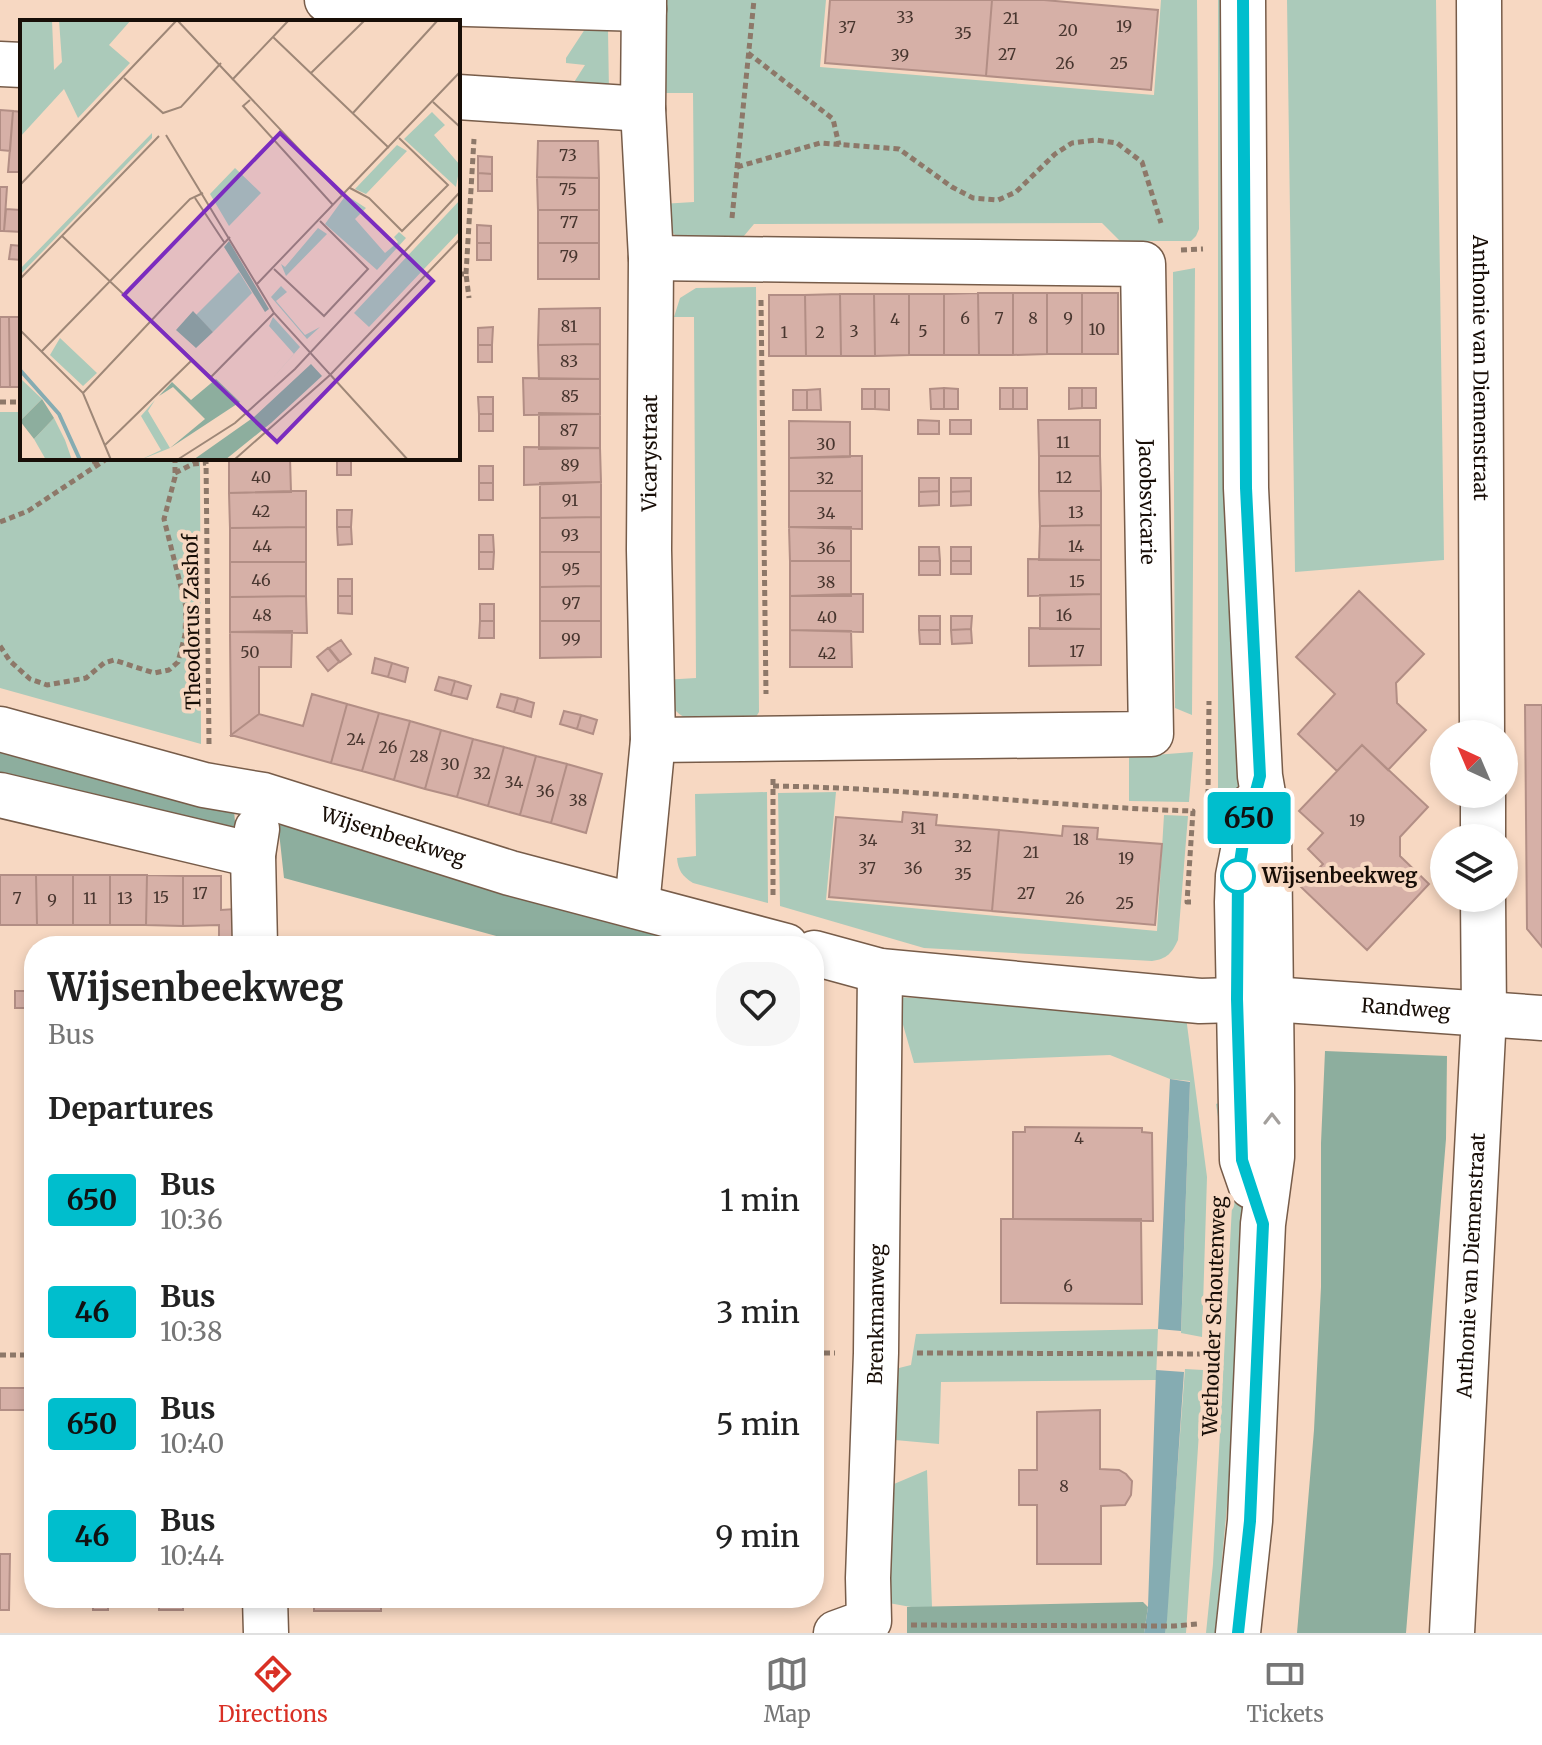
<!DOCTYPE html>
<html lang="en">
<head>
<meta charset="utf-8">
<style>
	:root { --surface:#fff; --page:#f6f6f6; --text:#222; --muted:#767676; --line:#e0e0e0; --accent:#d93025 }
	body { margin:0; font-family:Merriweather,serif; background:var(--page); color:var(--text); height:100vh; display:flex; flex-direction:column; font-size:30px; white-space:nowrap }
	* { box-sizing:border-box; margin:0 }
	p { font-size:26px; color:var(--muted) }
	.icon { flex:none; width:44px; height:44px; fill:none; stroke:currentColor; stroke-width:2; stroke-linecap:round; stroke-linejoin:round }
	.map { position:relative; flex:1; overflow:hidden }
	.details { position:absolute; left:24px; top:936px; width:800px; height:672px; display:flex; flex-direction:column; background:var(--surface); border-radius:32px; box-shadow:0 4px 12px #0003 }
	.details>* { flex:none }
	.badge { padding:0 16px; border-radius:6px; font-size:28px; line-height:52px }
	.needle { width:52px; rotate:316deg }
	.fabs { position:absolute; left:1430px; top:720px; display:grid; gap:16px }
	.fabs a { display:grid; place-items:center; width:88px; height:88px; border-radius:50%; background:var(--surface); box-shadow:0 4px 12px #0003; font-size:40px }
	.map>.badge { position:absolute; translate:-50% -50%; box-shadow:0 0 0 4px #fff }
	h2 { padding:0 24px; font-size:30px; line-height:72px }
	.round { display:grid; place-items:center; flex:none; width:84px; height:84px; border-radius:32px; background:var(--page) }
	.summary { display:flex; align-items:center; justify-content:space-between; height:136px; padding:0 24px }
	h1 { font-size:38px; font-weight:700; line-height:60px }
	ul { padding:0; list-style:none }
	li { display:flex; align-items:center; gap:24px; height:112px; padding:0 24px }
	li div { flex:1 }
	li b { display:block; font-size:30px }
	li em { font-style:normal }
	li .badge { min-width:88px; font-weight:700; text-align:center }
	.menu { display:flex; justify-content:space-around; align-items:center; height:112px; border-top:2px solid var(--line); background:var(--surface); font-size:22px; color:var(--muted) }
	.menu a { display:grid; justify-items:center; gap:4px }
	.menu .on { color:var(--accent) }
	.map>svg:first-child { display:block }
	.green { fill:#abcaba }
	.forest { fill:#8dae9e }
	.water { fill:#85acb2 }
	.building { fill:#d6b0a7; stroke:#b28e85; stroke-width:2 }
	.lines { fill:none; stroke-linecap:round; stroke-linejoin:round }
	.minor-casing { stroke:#775c49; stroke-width:47 }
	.path { stroke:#8d7869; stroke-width:5; stroke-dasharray:6 4; stroke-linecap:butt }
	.minor { stroke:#fff; stroke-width:44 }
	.oneway { stroke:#a39f9c }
	.line-casing { stroke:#fff; stroke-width:18 }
	.line { stroke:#00becd; stroke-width:12 }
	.stop-dot { fill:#fff; stroke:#00becd; stroke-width:4 }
	.labels { text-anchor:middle; stroke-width:8; stroke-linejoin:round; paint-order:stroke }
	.number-label { font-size:16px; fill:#48362f }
	.street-label { font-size:20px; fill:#180e07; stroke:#f7d8c2 }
	.stop-label { font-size:20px; font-weight:bold; fill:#180e07; stroke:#f7d8c2; text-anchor:start }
	.inset-river { fill:none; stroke:#85acb2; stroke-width:4 }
	.inset-road { fill:none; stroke:#9e8777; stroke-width:2 }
	.view { fill:#7b2cbf; fill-opacity:0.15; stroke:#7b2cbf; stroke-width:4 }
	.inset-edge { fill:none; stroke:#180e07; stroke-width:4 }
</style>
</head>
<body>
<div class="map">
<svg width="1542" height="1633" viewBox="0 0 1542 1633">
	<rect width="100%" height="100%" fill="#f7d8c2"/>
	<path class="green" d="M660,0H826L820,67L1154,95L1161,0H1197L1199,229L1196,236L1191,241H1120L1102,223L754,224L738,243L680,239L669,230L661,204L694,202L693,93H660Z
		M1218,0H1234L1238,798L1218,792Z
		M1287,0H1436L1444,560L1295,572Z
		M589,23L608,30L609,92L564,98L585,65L566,63V58Z
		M1195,268L1192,715L1175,708L1173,272Z
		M756,287L759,712L754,720C732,720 692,729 676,711C670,703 667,690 663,680L696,678L694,317H674L680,298L696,288Z
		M0,412H22V458H200L201,744L0,688Z
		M1193,752L1189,802L1129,801V757Z
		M767,792L768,903L693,883C682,876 678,870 677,858L696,856L695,794Z
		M836,792L826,900L1157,931L1164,815L1188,816L1178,940C1172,953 1167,959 1152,961L924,948L780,906L778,793Z
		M895,997L1104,1005L1186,1017L1207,1177L1202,1337L1181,1333L1190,1081L1170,1079L1110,1055L914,1063Z
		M1226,1100L1246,1203L1231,1464L1215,1633H1206L1213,1564L1232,1206L1216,1104Z
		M1158,1329L1156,1380L941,1382L939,1444L895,1440L891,1370L911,1365L916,1334Z
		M1185,1369L1203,1370L1186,1633H1165Z
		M927,1470L932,1607H911L883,1602L894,1484Z"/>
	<path class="forest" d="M0,752L182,799L234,810L236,834L0,777Z
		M278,823L727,946H533L284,878Z
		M1325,1051L1447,1056L1446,1139L1406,1633H1297L1314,1430L1321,1287V1143Z
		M1143,1602L1148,1607L1144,1633H907V1607Z"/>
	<path class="water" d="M1170,1079L1190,1082L1181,1331L1158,1329Z
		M1156,1370L1184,1372L1167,1620L1165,1633H1144L1148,1607Z"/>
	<path class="building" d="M830,0H992L986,76L825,63Z
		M992,0H1044L1158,10L1151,90L986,76Z
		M0,110L13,111L10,151L0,150Z
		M13,111L22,112V172H8Z
		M538,141H598L599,178L537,177Z
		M478,156L492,157V174L478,173Z
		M478,173L492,174V191H478Z
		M537,177L599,178V210H538Z
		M0,187H7L4,231H0Z
		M21,204L22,232L4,231L6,209L21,210Z
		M538,210H599V243H538Z
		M477,225L491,226V243H477Z
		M477,243H491V260H477Z
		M538,243H599V279H538Z
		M11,245L22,246V260L9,259Z
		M978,293H1013V355H979Z
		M978,293L979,355H944V294Z
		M1013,293H1047V354L1013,355Z
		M1047,293H1082V354H1047Z
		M1082,293H1118V354H1082Z
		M840,294L841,356H806L805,295Z
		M840,294H874L875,356H841Z
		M874,294H909V355L875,356Z
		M909,294H944V355H909Z
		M769,295H805L806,356H769Z
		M600,308V344L538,345L539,309Z
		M0,317H9L10,387H0Z
		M9,317H22V387H10Z
		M493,327L492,345H478V328Z
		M600,344V379H539L538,345Z
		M478,345H492V362H478Z
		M523,378L600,379V414L524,415Z
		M944,388V409H931L930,389Z
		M944,388L958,389V409H944Z
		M1000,388H1013V409H1000Z
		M1013,388H1027V409H1013Z
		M1069,388H1082V408L1069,409Z
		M1082,388H1096V408H1082Z
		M820,389L821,410H807V390Z
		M862,389H875V409H862Z
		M875,389H889V410L875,409Z
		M793,390H807V410H793Z
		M478,397H493V414H479Z
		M539,413L600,414V448L539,449Z
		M479,414H493V431H479Z
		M918,420L939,421V434H918Z
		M950,420H971V434H950Z
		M1038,420H1100V456H1039Z
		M789,421L850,422V457L789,458Z
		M524,447L600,448L601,482L524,485Z
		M851,456H862V491H789V458Z
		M1039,456H1100L1101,491H1039Z
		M290,458L291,492L229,493V459Z
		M337,458H351V475H337Z
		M479,466H493V483H479Z
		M919,478H939V491L919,492Z
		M951,478H971V491L951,492Z
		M601,482V517L540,518V483Z
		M479,483H493V500H479Z
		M291,491H306V527L230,528L229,493Z
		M789,491H862V529L789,527Z
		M939,491V505L919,506V492Z
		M971,491V505L951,506V492Z
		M1039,491H1101V525L1040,526Z
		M337,510H352L351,527H337Z
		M601,517V552H540V518Z
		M1101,525V560H1039L1040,526Z
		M306,527V562H230V528Z
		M337,527H351L352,544L338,545Z
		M789,527H851V561H790Z
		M479,535H493L494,552H479Z
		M919,547H939L940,561H919Z
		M951,547H971V561H951Z
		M479,552H494L493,569H479Z
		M540,552H601V586L540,587Z
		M1028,559L1101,560V594L1028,596Z
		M790,561H851V596H790Z
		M919,561H940V575H919Z
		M951,561H971V574H951Z
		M230,562H306V596L230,597Z
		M338,579H352V596H338Z
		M601,586V621H540V587Z
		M1359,591L1424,654L1396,683L1397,703L1426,730L1388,770L1362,745L1337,771L1298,734L1335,694L1296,657Z
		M851,594H863V632L790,630V596Z
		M1101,594V629H1040V595Z
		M306,596L307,633L230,632V597Z
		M338,596H352V614L338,613Z
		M480,604H494V621H480Z
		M919,616H940V630H919Z
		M951,616H972L971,629L951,630Z
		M480,621H494V638H479Z
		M540,621H601V657L540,658Z
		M1029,628L1101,629V665L1029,666Z
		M971,629L972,643L952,644L951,630Z
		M790,630L851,631L852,667H790Z
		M919,630H940V644H920Z
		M292,631L291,667H259V714L231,735L230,632Z
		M341,640L351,654L340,662L329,648Z
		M328,648L339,662L328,671L317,657Z
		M375,658L392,663L388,677L372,673Z
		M392,663L408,668L405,682L388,677Z
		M439,677L455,681L451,695L435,690Z
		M455,681L471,686L467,699L451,695Z
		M312,694L347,704L331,763L231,735L259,714L303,726Z
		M501,694L518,698L514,712L497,707Z
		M518,698L534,703L531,717L514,712Z
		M347,704L379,713L362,771L331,763Z
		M1525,705H1542V947L1527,929Z
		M564,711L581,715L577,729L560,724Z
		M379,713L410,721L394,780L362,771Z
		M581,715L597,720L593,734L577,729Z
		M410,721L441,730L425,789L394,780Z
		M441,730L473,739L457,797L425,789Z
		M473,739L504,747L488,806L457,797Z
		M1362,745L1428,807L1400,837V856L1429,884L1367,950L1301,887L1323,864L1308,849L1323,833L1299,811Z
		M504,747L536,756L520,815L488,806Z
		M536,756L567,764L551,823L520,815Z
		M567,764L602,774L586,833L551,823Z
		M903,812L937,815L936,825L999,830L992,911L829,897L836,817L902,822Z
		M1063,826L1098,828L1097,839L1162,844L1155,925L992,911L999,830L1062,836Z
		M0,875H36L37,925H0Z
		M36,875H73V925H37Z
		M73,875H110V925H73Z
		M110,875H147L146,925H110Z
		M147,875L183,876V926L146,925Z
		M183,876H221V910L235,909V941H219V925L183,926Z
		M15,991H34V1008H15Z
		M1025,1127L1142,1128V1132L1152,1133L1153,1221L1013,1219V1132H1025Z
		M1001,1219H1141L1142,1304L1001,1303Z
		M0,1388H30L29,1410H0Z
		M1100,1410V1469L1119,1470L1126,1474L1132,1481L1131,1495L1125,1505L1101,1506V1564H1037V1505H1019V1470H1037V1412Z
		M0,1554H10L9,1610H0Z
		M93,1598H108V1610H93Z
		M159,1598H183V1610H159Z
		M314,1598H381V1611H314Z"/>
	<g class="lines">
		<g class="minor-casing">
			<g id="minor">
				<path d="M327,0L644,9"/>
				<path id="s1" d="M1479,0L1482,734"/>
				<path d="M0,64L22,65"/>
				<path d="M458,97L643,109"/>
				<path id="s2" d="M651,258L1143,264L1151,734L653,740"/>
				<path id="s3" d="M0,729L204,785L263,795L510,873L786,946"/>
				<path d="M1483,794V838"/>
				<path d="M0,795L253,855"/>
				<path id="s4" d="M637,906L653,740L649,550L651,258L643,109L644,0"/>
				<path d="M255,946L253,855L257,829"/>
				<path id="s5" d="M814,953L880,971L1200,1001L1271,999L1542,1018"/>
				<path d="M1251,1186L1242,1160L1237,902L1238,876L1252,805"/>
				<path d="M265,1598L266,1633"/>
				<path id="s6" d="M836,1633L869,1621L868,1578L876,1353L880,971"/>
				<path d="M1238,1633L1250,1521L1263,1224L1272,1157V1087L1269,829L1260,776L1246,488L1243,0"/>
				<path id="s7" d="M1452,1633L1484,1015L1483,898"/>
			</g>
		</g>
		<path class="path" d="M748,53L833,119L839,145
			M737,167L820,143L899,149L952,187L973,198L998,200L1016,192L1055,154L1072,143L1096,140L1117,143L1142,162L1161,223
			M732,218L754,0
			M1181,250L1203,249
			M458,274H466L469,298
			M466,274L474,139
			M761,300L766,694
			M0,402H22
			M93,458L96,466
			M206,458L209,744
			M175,473L193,464L206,463
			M0,522L28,511L108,458
			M0,646L10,661L30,679L47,685L86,678L104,663L114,660L154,673L169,670L178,662L185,635L186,607L164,519L175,477V458
			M773,779V897
			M773,786C913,788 1053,807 1193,811L1187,902H1193
			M1208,795L1209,701
			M814,1353H835
			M917,1353L1215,1354
			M0,1355H34
			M911,1625L1174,1626L1197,1624"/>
		<use href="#minor" class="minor"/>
	</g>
	<defs><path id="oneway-chevron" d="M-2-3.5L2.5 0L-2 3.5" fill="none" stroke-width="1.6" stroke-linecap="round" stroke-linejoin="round" transform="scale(2)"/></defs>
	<use class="oneway" href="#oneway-chevron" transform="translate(1272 1119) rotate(-90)"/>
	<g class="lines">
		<g class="line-casing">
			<path id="line" d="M1238,1633L1250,1521L1263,1224L1242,1160L1237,999L1238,876L1244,836L1260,776L1246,488L1243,0"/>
		</g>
		<use href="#line" class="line"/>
	</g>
	<circle class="stop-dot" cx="1238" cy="876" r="16"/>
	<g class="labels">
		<g class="number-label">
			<text x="905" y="23">33</text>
			<text x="1011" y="24">21</text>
			<text x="1124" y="32">19</text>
			<text x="847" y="33">37</text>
			<text x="1068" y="36">20</text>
			<text x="963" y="39">35</text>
			<text x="1007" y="60">27</text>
			<text x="900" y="61">39</text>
			<text x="1065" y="69">26</text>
			<text x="1119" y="69">25</text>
			<text x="568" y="161">73</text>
			<text x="568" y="195">75</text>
			<text x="569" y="228">77</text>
			<text x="569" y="262">79</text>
			<text x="965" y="324">6</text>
			<text x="999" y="324">7</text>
			<text x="1033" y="324">8</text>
			<text x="1068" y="324">9</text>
			<text x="895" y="325">4</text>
			<text x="569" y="332">81</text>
			<text x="1097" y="335">10</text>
			<text x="854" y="337">3</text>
			<text x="923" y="337">5</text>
			<text x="784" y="338">1</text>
			<text x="820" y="338">2</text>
			<text x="569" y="367">83</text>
			<text x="570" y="402">85</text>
			<text x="569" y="436">87</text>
			<text x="1063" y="448">11</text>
			<text x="826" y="450">30</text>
			<text x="570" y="471">89</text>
			<text x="261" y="483">40</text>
			<text x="1064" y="483">12</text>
			<text x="825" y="484">32</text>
			<text x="570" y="506">91</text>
			<text x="261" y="517">42</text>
			<text x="1076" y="518">13</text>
			<text x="826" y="519">34</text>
			<text x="570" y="541">93</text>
			<text x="262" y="552">44</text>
			<text x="1076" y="552">14</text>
			<text x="826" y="554">36</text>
			<text x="571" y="575">95</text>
			<text x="261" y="586">46</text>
			<text x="1077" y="587">15</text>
			<text x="826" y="588">38</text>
			<text x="571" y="609">97</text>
			<text x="262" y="621">48</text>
			<text x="1064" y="621">16</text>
			<text x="827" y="623">40</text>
			<text x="571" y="645">99</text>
			<text x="1077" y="657">17</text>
			<text x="250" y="658">50</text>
			<text x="827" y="659">42</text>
			<text x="356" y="745">24</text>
			<text x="388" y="753">26</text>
			<text x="419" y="762">28</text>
			<text x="450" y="770">30</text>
			<text x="482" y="779">32</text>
			<text x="514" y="788">34</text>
			<text x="545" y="797">36</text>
			<text x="578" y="806">38</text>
			<text x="1357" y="826">19</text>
			<text x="918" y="834">31</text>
			<text x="1081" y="845">18</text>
			<text x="868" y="846">34</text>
			<text x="963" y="852">32</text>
			<text x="1031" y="858">21</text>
			<text x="1126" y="864">19</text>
			<text x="867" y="874">37</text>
			<text x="913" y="874">36</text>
			<text x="963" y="880">35</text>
			<text x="200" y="899">17</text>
			<text x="1026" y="899">27</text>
			<text x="161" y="903">15</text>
			<text x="17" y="904">7</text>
			<text x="90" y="904">11</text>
			<text x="125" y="904">13</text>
			<text x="1075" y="904">26</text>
			<text x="52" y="906">9</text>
			<text x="1125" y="909">25</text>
			<text x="1079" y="1144">4</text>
			<text x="1068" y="1292">6</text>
			<text x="1064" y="1492">8</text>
		</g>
		<g class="street-label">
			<text dy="7" stroke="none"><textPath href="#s1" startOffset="368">Anthonie van Diemenstraat</textPath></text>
			<text dy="7" stroke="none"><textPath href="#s4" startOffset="454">Vicarystraat</textPath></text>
			<text dy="7" stroke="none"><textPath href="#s2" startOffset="730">Jacobsvicarie</textPath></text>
			<text transform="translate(192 622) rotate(-91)" y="7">Theodorus Zashof</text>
			<text dy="7" stroke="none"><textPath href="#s3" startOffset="408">Wijsenbeekweg</textPath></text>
			<text dy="7" stroke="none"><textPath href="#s5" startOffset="596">Randweg</textPath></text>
			<text dy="7" stroke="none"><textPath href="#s7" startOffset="368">Anthonie van Diemenstraat</textPath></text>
			<text dy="7" stroke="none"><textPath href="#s6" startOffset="342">Brenkmanweg</textPath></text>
			<text transform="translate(1214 1316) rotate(-88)" y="7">Wethouder Schoutenweg</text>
		</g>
		<g class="stop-label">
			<text x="1262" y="883">Wijsenbeekweg</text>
		</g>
	</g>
	<g transform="translate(20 20)">
		<rect width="440" height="440" fill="#f7d8c2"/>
		<path d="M0,0H32L34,50L42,42L39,0H111L89,25L110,43L58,98L44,69L0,117ZM412,92L425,105L414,115L440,145L436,167L384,119ZM132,113V118L0,255V249ZM377,125L387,131L346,174L335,169ZM215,148L241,173L209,206L190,174ZM326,175L346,188L335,199L365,233L378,222L374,217L379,212L386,218L357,250L305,204ZM440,180V211L349,307L334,293ZM298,208L307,214L266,256L261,244L265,247ZM219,252L232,273L193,312L176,295ZM261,266L267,272L256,281L285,315L300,307L287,319L251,277ZM253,297L280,327L251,360L274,334L249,306ZM40,318L77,353L63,366L30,335ZM0,358L22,379L0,401ZM135,380L128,391L150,428L120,440L141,430L121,396ZM34,398L45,420L52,440H26L14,419Z" fill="#abcaba"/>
		<path d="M209,221L249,289L245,292L204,227ZM173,291L193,312L176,328L156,310ZM291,344L302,356L251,403L205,440H173L234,397ZM196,359L220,382L150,428L185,399L153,367L139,376L152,362L171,380ZM22,379L34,398L14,419L0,401Z" fill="#8dae9e"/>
		<path class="inset-river" d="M0,350L39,394L60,440"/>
		<path class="inset-road" d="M157,0L323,176M253,17L369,128M291,53L345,0M104,58L143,93L161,87L201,43M212,60L269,0M230,80L223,86L313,185M413,82L440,107M333,93L418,0M146,115L254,293L388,440M0,165L157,0M330,168L349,178L382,211L428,165L379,118M175,178L204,222M42,216L191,357L254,293M254,249L304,296L348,249L300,201M0,259L139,116M237,264L440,52M0,310L63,373L91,440M22,331L170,179L183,173M63,373L210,217M85,425L171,341M157,440L215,403L275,349L440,172M214,440L310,355L440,219"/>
		<path class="view" d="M260,113L413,261L257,422L104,275Z"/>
		<rect width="440" height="440" class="inset-edge"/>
	</g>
</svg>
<div class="fabs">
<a><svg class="needle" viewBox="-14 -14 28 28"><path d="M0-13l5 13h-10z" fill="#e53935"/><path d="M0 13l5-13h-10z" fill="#767676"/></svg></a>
<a><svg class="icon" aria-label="layers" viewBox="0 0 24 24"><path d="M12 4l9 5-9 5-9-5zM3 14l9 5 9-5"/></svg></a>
</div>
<b class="badge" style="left:1249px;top:818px;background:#00becd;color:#111">650</b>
<section class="details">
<div class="summary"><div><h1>Wijsenbeekweg</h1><p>Bus</p></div><a class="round"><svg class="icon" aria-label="heart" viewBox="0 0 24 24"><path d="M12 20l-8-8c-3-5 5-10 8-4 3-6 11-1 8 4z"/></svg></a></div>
<h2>Departures</h2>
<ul>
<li><span class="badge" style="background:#00becd;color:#111">650</span><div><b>Bus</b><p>10:36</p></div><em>1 min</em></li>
<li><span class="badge" style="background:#00becd;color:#111">46</span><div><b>Bus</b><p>10:38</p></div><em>3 min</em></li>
<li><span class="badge" style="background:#00becd;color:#111">650</span><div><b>Bus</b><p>10:40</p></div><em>5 min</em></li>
<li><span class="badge" style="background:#00becd;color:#111">46</span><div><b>Bus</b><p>10:44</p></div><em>9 min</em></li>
</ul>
</section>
</div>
<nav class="menu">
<a class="on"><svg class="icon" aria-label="directions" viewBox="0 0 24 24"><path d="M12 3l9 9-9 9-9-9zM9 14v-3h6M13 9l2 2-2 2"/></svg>Directions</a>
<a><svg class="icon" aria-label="map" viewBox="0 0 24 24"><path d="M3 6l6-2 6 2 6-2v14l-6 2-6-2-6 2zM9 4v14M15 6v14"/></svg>Map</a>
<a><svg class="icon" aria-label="tickets" viewBox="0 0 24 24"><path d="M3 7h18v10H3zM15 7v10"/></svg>Tickets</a>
</nav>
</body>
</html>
